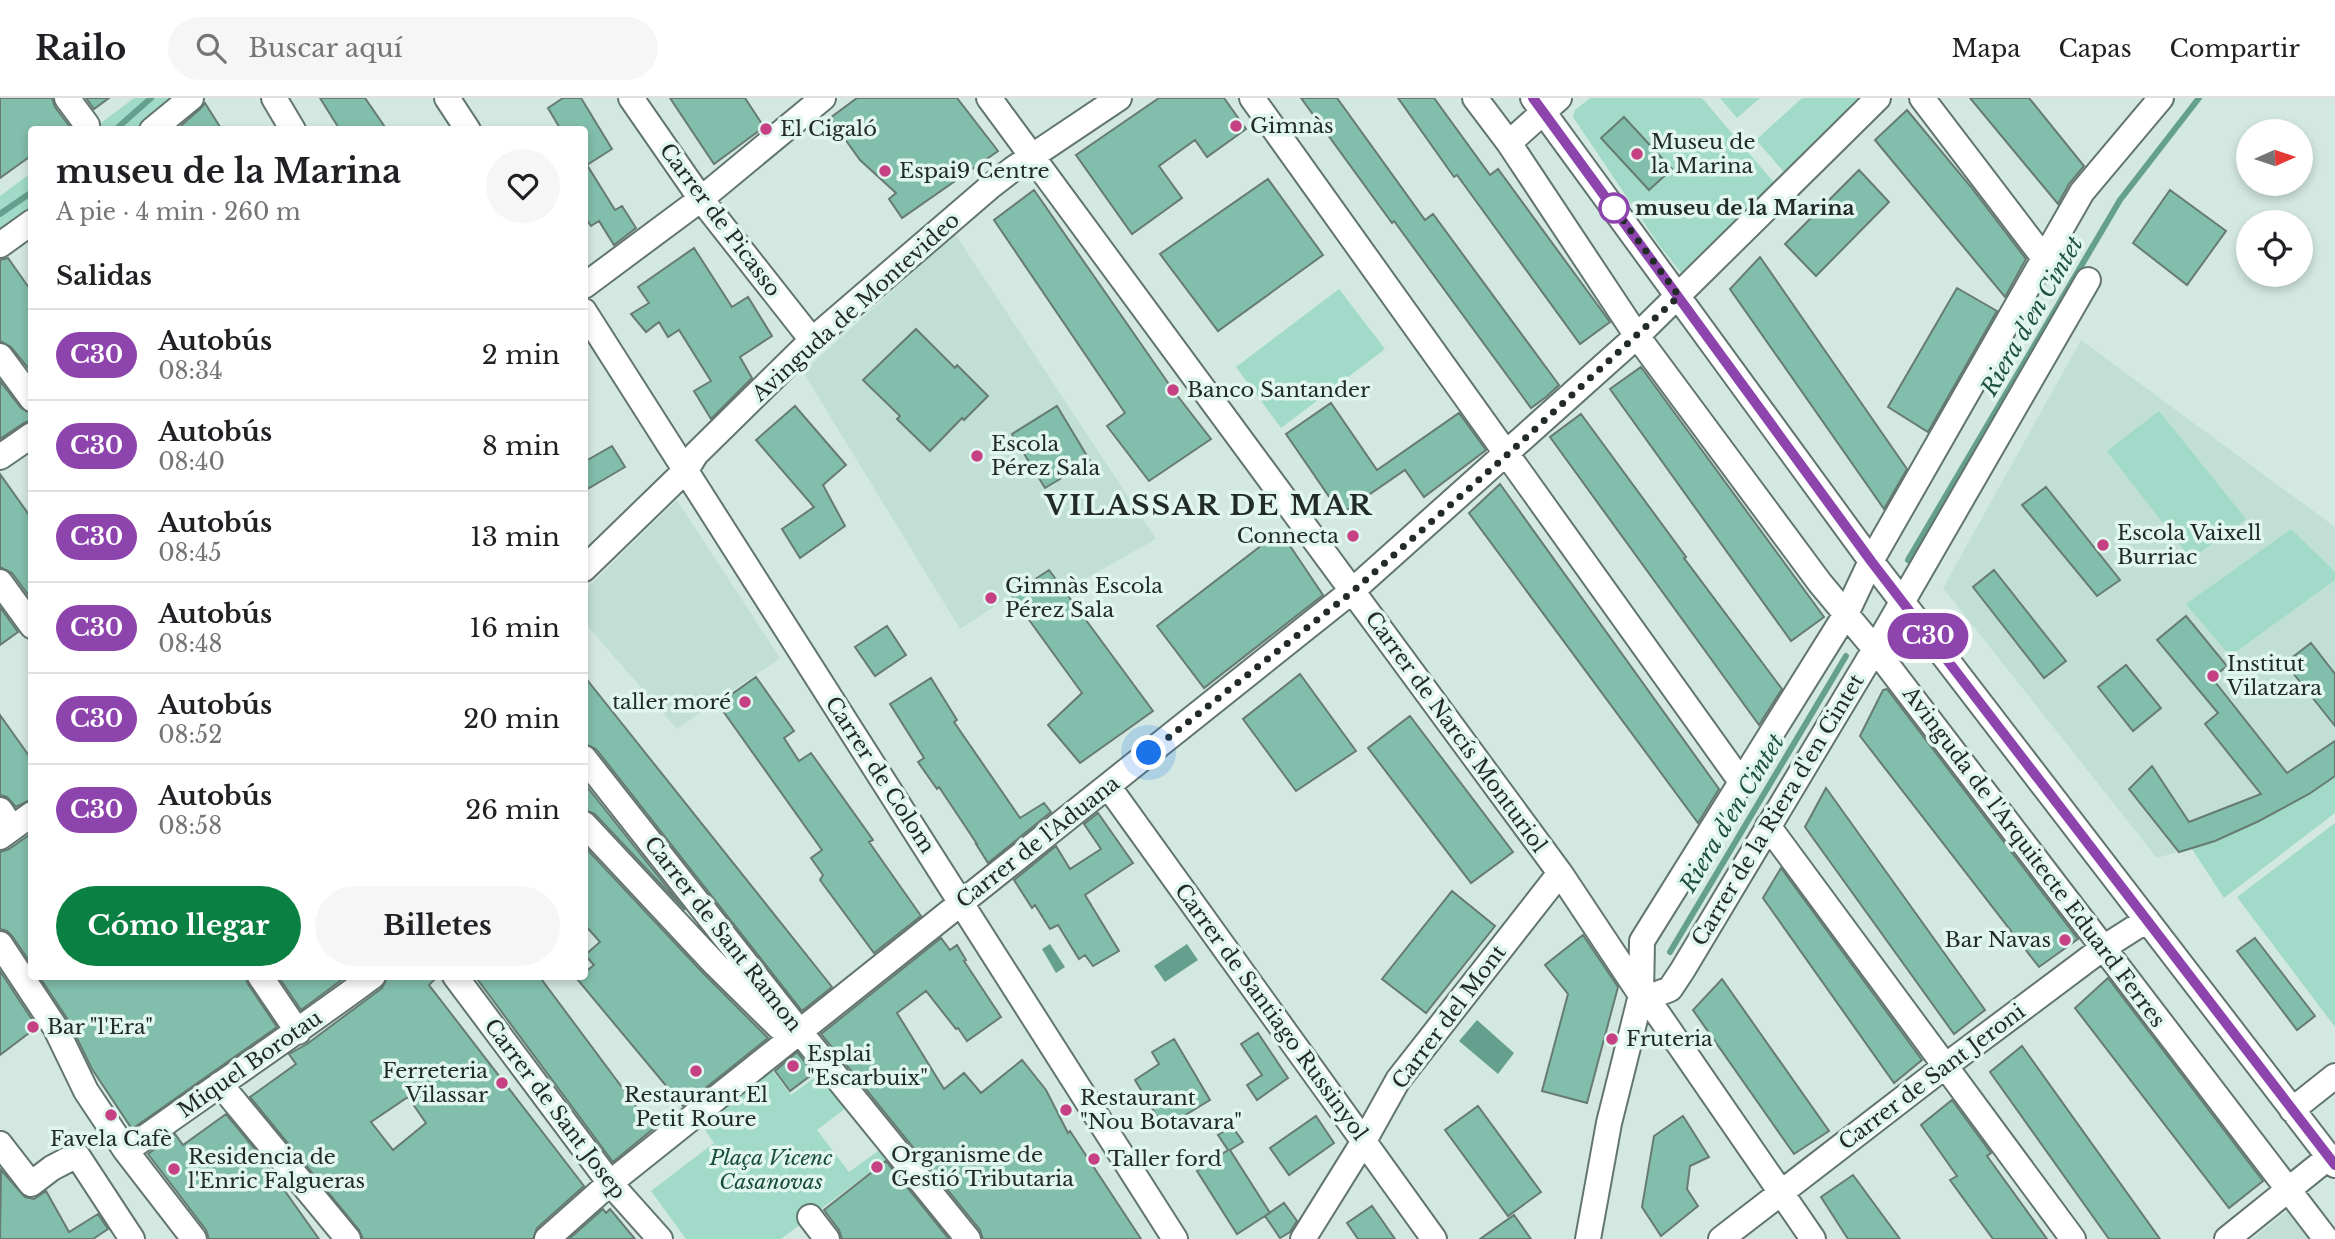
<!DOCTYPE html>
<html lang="es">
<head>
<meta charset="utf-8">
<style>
	:root { --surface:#fff; --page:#f6f6f6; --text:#202124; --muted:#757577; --line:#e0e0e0; --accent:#0b8043 }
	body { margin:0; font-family:"Libre Baskerville",serif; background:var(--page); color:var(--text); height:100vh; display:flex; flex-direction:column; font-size:26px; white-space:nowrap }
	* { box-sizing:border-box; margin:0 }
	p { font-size:23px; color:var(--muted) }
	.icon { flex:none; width:38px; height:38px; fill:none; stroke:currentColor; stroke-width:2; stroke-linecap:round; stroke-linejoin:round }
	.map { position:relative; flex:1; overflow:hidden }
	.panel { position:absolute; left:28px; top:28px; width:560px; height:854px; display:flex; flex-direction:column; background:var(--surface); border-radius:7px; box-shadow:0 4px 10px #0003 }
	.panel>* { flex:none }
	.badge { padding:0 14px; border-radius:23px; font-size:24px; line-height:46px }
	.needle { width:46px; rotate:87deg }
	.tools { position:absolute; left:2236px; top:21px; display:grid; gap:14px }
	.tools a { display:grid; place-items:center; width:77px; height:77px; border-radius:50%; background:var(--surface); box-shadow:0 4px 10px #0003; font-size:35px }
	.you { position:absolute; width:35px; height:35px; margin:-18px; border:5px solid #fff; border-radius:50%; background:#1a73e8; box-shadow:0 0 0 10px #1a73e833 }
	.map>.badge { position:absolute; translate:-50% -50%; box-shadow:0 0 0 4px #fff }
	h2 { padding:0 28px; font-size:26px; line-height:63px }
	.round { display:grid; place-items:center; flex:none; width:74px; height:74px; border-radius:37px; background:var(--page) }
	.summary { display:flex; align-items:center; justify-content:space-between; height:119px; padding:0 28px }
	h1 { font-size:33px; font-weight:700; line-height:52px }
	.button { display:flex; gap:14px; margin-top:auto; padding:14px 28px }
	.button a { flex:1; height:80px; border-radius:42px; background:var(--accent); color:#fff; font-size:28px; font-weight:700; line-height:80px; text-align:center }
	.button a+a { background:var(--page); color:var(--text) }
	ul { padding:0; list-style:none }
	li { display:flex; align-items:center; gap:21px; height:91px; padding:0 28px; border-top:2px solid var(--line) }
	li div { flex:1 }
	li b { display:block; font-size:26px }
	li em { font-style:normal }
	li .badge { min-width:77px; font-weight:700; text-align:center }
	header { display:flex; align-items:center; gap:42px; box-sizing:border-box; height:98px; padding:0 35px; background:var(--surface); border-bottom:2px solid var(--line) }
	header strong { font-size:33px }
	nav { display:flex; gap:38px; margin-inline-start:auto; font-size:24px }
	.search { width:490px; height:63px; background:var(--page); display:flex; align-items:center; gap:18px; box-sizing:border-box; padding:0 24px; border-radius:38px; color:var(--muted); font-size:26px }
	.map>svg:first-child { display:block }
	.built { fill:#c1dfd5 }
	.green { fill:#a1dac8 }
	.water { fill:#65a08e }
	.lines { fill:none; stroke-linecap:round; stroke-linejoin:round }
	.stream { stroke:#65a08e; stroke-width:6 }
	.building { fill:#82beac; stroke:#677b74; stroke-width:2; fill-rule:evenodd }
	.minor-casing { stroke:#62756e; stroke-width:28 }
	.minor { stroke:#fff; stroke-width:24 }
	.line-casing { stroke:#fff; stroke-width:16 }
	.line { stroke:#8e44ad; stroke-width:10 }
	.walk { stroke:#232b28; stroke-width:7; stroke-dasharray:0 12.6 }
	.poi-dot { fill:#c64184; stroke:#e0f6ee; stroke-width:2.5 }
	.stop-dot { fill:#fff; stroke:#8e44ad; stroke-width:3.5 }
	.labels { text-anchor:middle; stroke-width:7; stroke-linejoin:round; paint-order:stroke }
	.poi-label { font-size:21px; fill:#232b28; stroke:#e0f6ee; text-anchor:start }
	.stop-label { font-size:21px; font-weight:bold; fill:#232b28; stroke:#e0f6ee; text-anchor:start }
	.street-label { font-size:21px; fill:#232b28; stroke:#e0f6ee }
	.park-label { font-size:21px; font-style:italic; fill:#194c3f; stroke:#e0f6ee }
	.water-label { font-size:23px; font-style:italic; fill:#1f5144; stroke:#e0f6ee }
	.district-label { font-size:28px; font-weight:bold; letter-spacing:2px; fill:#232b28; stroke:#e0f6ee }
</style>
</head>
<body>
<header>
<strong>Railo</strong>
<div class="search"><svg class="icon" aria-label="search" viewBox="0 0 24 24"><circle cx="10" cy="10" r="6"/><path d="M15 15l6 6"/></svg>Buscar aquí</div>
<nav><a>Mapa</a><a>Capas</a><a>Compartir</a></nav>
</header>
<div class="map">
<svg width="2335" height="1141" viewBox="0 0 2335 1141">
	<rect width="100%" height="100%" fill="#d3e8e1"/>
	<path class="built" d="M955,136L1156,441L1064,493L1049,472L960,531L803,274Z
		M2081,242L2335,429V678L2309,696L2215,743L2157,760L1943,490Z
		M677,402L780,560L677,631L584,524L585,492Z
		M2291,1110L2315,1141H2252Z"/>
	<path class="green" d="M134,0H178L137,31L92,32Z
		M1590,0H1702L1776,87L1682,176L1659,147L1573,19L1575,12Z
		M1720,0H1760L1737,20Z
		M1802,0H1862L1784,74L1756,42Z
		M31,75V111L0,133V98Z
		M1339,191L1385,251L1281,330L1236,269Z
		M2159,313L2246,421L2191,461L2107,353Z
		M2291,431L2335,474V482L2230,558L2186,506Z
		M2335,678V715L2224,800L2192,751C2242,734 2292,709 2335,678Z
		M2335,725V929L2237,799Z
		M769,968L791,997L821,975L847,1009L817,1032L849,1074L881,1051L889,1060L781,1141H686L651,1093L714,1045L698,1022Z"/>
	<path class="water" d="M1050,846L1065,869L1056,875L1042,851Z
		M1187,846L1198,862L1165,884L1154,868Z
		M1477,922L1514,955L1498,976L1459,943Z"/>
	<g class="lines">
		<path class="stream" d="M115,32L151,0
			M0,116L32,94
			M1908,462L2120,102L2199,0
			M1670,854L1846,558"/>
	</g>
	<path class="building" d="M0,0H52L55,9L70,29L66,32H32V57L0,80Z
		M86,0H109L94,11Z
		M320,0H365L387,32H340Z
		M563,0H581L612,51L587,67L615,112L622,108L636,130L614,147L599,123L591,128L584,118V32H561L548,10Z
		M670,0H745L764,29L714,66Z
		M857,0H957L998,53L902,120L889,101L896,95L860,62L830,20Z
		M1159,0H1224L1246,31L1207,59L1195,42L1159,68L1182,100L1132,136L1076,57Z
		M1301,0H1337L1425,122L1433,116L1559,287L1546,299L1531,310L1394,123L1392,125Z
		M1398,0H1434L1490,77L1498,71L1610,224L1580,246L1457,77L1454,79Z
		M1970,0H2029L2084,68L2069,86L2058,106Z
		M205,5L222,32H176L200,11Z
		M1907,12L1971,89L2026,161L2005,199L1875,42Z
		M1624,19L1672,71L1649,92L1601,40Z
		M1859,72L1889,104L1816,178L1785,146Z
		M1268,81L1323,157L1218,233L1160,156Z
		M1034,92L1173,292L1211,341L1149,383L1107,328L1125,315L994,122Z
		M2170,92L2226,133L2187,187L2133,145Z
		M694,150L732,209L748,199L772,238L740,259L752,280L711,321L694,293L711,283L679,232L668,239L659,224L646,234L631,216L649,205L638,189Z
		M1760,159L1907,371L1884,411L1730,191Z
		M8,160L32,194V275L11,249L0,243V162Z
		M1957,190L1997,213L1928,334L1888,309Z
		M916,231L955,270L957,267L988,298L964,322L962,320L930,353L897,321L900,318L863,282Z
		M1641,269L1824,519L1791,543L1610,291Z
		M0,283L21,310L32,316V322L24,325L0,341Z
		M1331,305L1377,372L1459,315L1486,352L1424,399L1405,372L1341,416L1286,336Z
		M795,308L846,367L823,387L845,428L800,460L782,431L814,409L756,342Z
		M1057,308L1090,363L1045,390L1012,336Z
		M1581,316L1686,459L1684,460L1782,591L1759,627L1550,339Z
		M612,348L625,369L584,393V364Z
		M0,376L32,421V502L12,475L0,469Z
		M1500,386L1719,691L1698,725L1469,415Z
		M2046,389L2120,482L2097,498L2022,407Z
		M1280,433L1323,497L1204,590L1157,528Z
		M1049,472L1153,613L1080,665L1048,627L1082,595L1011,497Z
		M1994,472L2066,563L2044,580L1973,489Z
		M0,509L18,534L0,547Z
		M2186,518L2227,568L2212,580L2287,675L2335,643V678L2309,696L2259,723L2215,743L2179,754L2129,691L2152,668L2189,724L2261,696L2205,626L2218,615L2157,542Z
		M887,528L906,557L875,578L855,549Z
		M2311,545L2335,576V628L2285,565Z
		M2126,567L2161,610L2133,633L2098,589Z
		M1300,576L1356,653L1296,693L1243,621Z
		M584,578L832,889L802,913L596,651L584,646Z
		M756,579L794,633L784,640L799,663L811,655L873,742L869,744L921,818L874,855L820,782L823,777L811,760L822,752L718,606Z
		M931,580L957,622L954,624L1020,720L1044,705L1051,714L988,765L976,746H977L939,689L937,691L918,664L924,660L890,606Z
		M1887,591L2078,841L2039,869L1860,638L1883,592Z
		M0,617L32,662V701L16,709L7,699L0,697Z
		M1410,618L1513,754L1471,785L1368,650Z
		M584,685L685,812L595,716L584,712Z
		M1826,690L1985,912L1954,936L1805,729Z
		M1098,715L1133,765L1085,797L1119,853L1093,868L1085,857L1079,861L1058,827L1050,831L1035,807L1032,810L1014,782L1056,748L1070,771L1101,751L1084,726Z
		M32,735V867L12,838L7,833L0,831V754L9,751Z
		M584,748L704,876L768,940L683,1008L577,881L584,878V875L594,867L585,857L600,844L584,826Z
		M1781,770L1922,962L1894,985L1763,800Z
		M1452,793L1495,828L1426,915L1382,881Z
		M1583,837L1618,889L1587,1005L1542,993L1568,896L1545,867Z
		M941,840L950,852L957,847L966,862L964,863L1001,919L967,943L958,930L956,931L926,893L897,915L944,991L964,975L981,995L1022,962L1046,992L1068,1035L1070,1033L1141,1141H983L980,1132L821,936Z
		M2255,840L2315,918L2297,932L2237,853Z
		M0,873L37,929L0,957Z
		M39,878H245L248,886L277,929L132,1031L92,971L68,922Z
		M278,878H347L301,912Z
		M388,878H438L429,887L584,1088L537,1130L533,1141H363L359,1132L250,999L296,966L289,956L307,946L382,890ZM408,999L426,1025L393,1052L371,1024Z
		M475,878H539L653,1031L613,1064Z
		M2108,880L2263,1083L2229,1110L2075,910Z
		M1722,881L1829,1033L1794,1056L1693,912Z
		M1258,935L1288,980L1257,1002L1247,987L1262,977L1241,946Z
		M1174,941L1210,1002L1164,1030L1135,982L1159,966L1152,954Z
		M2022,948L2160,1141H2109L1990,974Z
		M797,954L814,975L790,993L775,973Z
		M1952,1002L1991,1055L1987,1058L2047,1141H1993L1950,1082L1957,1078L1921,1027Z
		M1478,1008L1541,1094L1508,1118L1445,1032Z
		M226,1016L255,1051L319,1141H209L206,1132L148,1056L175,1036L183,1047Z
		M1316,1018L1334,1045L1289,1077L1270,1050Z
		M1683,1018L1709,1059L1690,1068L1687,1091L1698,1108L1661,1138L1642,1109L1654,1038Z
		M1232,1028L1243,1044L1230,1052L1270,1115L1265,1118L1284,1105L1297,1123L1290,1134L1280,1140L1265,1118L1237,1136L1197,1073L1228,1052L1218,1037Z
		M886,1063L949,1141H842L839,1132L824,1112Z
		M1,1072L25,1099L34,1101L46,1093L69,1134L98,1116L108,1131L93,1141H0Z
		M1853,1077L1900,1141H1848L1821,1099Z
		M1372,1108L1395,1141H1358L1347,1125Z
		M603,1111L606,1115L610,1111L635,1141H569Z
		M1514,1117L1531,1141H1480Z"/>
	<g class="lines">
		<g class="minor-casing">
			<path id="minor" d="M67,0L87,27
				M274,0L293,32
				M447,0L468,32
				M631,0L701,101L812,242
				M989,0L1560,775L1641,897L1647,900L1813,1141
				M1252,0L1742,685
				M1475,0L1509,45L1637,238L1820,485L1875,551L2326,1141
				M1533,0L1871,463L2335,1067
				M1922,0L2044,160
				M152,32L191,0
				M1509,45L1559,0
				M0,147L32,124
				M584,188L701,101L823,0
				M584,213L1175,1141
				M0,258L32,301
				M0,359L32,337
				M584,471L686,372L696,356L812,242L991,88L1013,71L1119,0
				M0,484L32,528
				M584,660L800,934L968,1141
				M1108,688L1434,1141
				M0,712L12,730
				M584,726L715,866L779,929
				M1768,728L2073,1141
				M0,739L32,716
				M0,846L55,929L86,993L126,1053L194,1141
				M260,878L298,934
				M455,878L610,1085L660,1141
				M1647,900L1670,891L1682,873L1875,551L2088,182
				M220,986L348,1141
				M2292,1012L2335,978
				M0,1046L31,1086L52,1070L77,1057L132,1141
				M126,1053C208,994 292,938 373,878
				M810,1119L827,1141
				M547,1141L610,1085L1352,493L1637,238L1878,0
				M1303,1141L1364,1043L1398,982L1560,775
				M1588,1141L1609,1025L1641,897L1642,843L1846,516L1871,463L2082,94L2161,0
				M1721,1141L1944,969L2103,850L2147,822
				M2227,1141L2329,1059"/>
		</g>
		<use href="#minor" class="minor"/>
	</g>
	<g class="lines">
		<g class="line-casing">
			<path id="line" d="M1533,0L1871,463L2335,1067"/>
		</g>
		<use href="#line" class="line"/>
		<path class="walk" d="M1149,655L1352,494L1508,356L1679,198L1614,110"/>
	</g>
	<g class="poi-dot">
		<circle cx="1236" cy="28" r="7"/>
		<circle cx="766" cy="31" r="7"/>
		<circle cx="1637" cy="56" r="7"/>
		<circle cx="885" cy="73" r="7"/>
		<circle cx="1173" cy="292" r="7"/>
		<circle cx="977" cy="358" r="7"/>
		<circle cx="1353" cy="438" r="7"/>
		<circle cx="2103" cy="447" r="7"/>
		<circle cx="991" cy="500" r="7"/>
		<circle cx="2213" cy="578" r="7"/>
		<circle cx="745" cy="604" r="7"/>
		<circle cx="2065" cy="842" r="7"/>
		<circle cx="33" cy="929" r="7"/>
		<circle cx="1612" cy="941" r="7"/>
		<circle cx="793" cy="968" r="7"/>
		<circle cx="696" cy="973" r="7"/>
		<circle cx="502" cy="985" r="7"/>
		<circle cx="1066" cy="1012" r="7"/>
		<circle cx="111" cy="1017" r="7"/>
		<circle cx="1094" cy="1061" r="7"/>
		<circle cx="877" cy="1069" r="7"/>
		<circle cx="174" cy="1071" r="7"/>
	</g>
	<circle class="stop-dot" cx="1614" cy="110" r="14"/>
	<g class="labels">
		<g class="poi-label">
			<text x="1250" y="35">Gimnàs</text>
			<text x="780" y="38">El Cigaló</text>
			<text x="1651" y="51">Museu de<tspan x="1651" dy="24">la Marina</tspan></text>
			<text x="899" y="80">Espai9 Centre</text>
			<text x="1187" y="299">Banco Santander</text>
			<text x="991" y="353">Escola<tspan x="991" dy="24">Pérez Sala</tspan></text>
			<text x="2117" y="442">Escola Vaixell<tspan x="2117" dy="24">Burriac</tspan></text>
			<text x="1339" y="445" text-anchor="end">Connecta</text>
			<text x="1005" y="495">Gimnàs Escola<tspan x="1005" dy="24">Pérez Sala</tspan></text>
			<text x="2227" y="573">Institut<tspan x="2227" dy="24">Vilatzara</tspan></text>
			<text x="731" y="611" text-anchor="end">taller moré</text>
			<text x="2051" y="849" text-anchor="end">Bar Navas</text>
			<text x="47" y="936">Bar "l'Era"</text>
			<text x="1626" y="948">Fruteria</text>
			<text x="807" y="963">Esplai<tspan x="807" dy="24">"Escarbuix"</tspan></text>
			<text x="488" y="980" text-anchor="end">Ferreteria<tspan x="488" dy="24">Vilassar</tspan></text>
			<text x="696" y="1004" text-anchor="middle">Restaurant El<tspan x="696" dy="24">Petit Roure</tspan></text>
			<text x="1080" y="1007">Restaurant<tspan x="1080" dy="24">"Nou Botavara"</tspan></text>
			<text x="111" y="1048" text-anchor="middle">Favela Cafè</text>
			<text x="891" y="1064">Organisme de<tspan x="891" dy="24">Gestió Tributaria</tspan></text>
			<text x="188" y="1066">Residencia de<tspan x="188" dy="24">l'Enric Falgueras</tspan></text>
			<text x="1108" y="1068">Taller ford</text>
		</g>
		<g class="stop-label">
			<text x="1635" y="117">museu de la Marina</text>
		</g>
		<g class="street-label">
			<text transform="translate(720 122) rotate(53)" y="7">Carrer de Picasso</text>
			<text transform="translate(856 209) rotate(-42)" y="7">Avinguda de Montevideo</text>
			<text transform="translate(1456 634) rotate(54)" y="7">Carrer de Narcís Monturiol</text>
			<text transform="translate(880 677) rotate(57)" y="7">Carrer de Colom</text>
			<text transform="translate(1778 712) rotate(-59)" y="7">Carrer de la Riera d'en Cintet</text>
			<text transform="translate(1038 744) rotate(-38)" y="7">Carrer de l'Aduana</text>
			<text transform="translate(2034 759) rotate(53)" y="7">Avinguda de l'Arquitecte Eduard Ferres</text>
			<text transform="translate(723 836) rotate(52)" y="7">Carrer de Sant Ramon</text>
			<text transform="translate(1271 914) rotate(54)" y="7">Carrer de Santiago Russinyol</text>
			<text transform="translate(1449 919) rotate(-53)" y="7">Carrer del Mont</text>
			<text transform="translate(250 966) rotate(-35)" y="7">Miquel Borotau</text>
			<text transform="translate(1932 979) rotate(-37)" y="7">Carrer de Sant Jeroni</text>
			<text transform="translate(555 1011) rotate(53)" y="7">Carrer de Sant Josep</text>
		</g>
		<g class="park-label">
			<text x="771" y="1067">Plaça Vicenc<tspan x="771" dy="24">Casanovas</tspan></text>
		</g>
		<g class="water-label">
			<text transform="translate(2032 218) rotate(-60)" y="8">Riera d'en Cintet</text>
			<text transform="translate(1732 715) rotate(-59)" y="8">Riera d'en Cintet</text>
		</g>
		<g class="district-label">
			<text x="1209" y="417">VILASSAR DE MAR</text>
		</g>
	</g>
</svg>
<div class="tools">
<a><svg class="needle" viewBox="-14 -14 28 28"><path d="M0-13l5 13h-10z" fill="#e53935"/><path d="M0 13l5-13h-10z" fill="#757577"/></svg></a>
<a><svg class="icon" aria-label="locate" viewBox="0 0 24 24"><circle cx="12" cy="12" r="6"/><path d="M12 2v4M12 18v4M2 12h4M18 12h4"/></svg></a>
</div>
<div class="you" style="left:1149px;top:655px"></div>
<b class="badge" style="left:1928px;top:538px;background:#8e44ad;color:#fff">C30</b>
<section class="panel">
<div class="summary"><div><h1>museu de la Marina</h1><p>A pie · 4 min · 260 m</p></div><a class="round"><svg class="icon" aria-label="heart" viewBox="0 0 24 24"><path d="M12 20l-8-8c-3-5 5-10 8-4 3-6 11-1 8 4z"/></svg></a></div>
<h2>Salidas</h2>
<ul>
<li><span class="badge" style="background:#8e44ad;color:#fff">C30</span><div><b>Autobús</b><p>08:34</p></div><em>2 min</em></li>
<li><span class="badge" style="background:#8e44ad;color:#fff">C30</span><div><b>Autobús</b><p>08:40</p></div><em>8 min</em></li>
<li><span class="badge" style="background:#8e44ad;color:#fff">C30</span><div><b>Autobús</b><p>08:45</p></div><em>13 min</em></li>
<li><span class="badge" style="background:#8e44ad;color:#fff">C30</span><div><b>Autobús</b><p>08:48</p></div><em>16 min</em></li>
<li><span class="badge" style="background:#8e44ad;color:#fff">C30</span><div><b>Autobús</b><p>08:52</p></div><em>20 min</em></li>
<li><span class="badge" style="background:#8e44ad;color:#fff">C30</span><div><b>Autobús</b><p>08:58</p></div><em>26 min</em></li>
</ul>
<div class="button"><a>Cómo llegar</a><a>Billetes</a></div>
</section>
</div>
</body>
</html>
